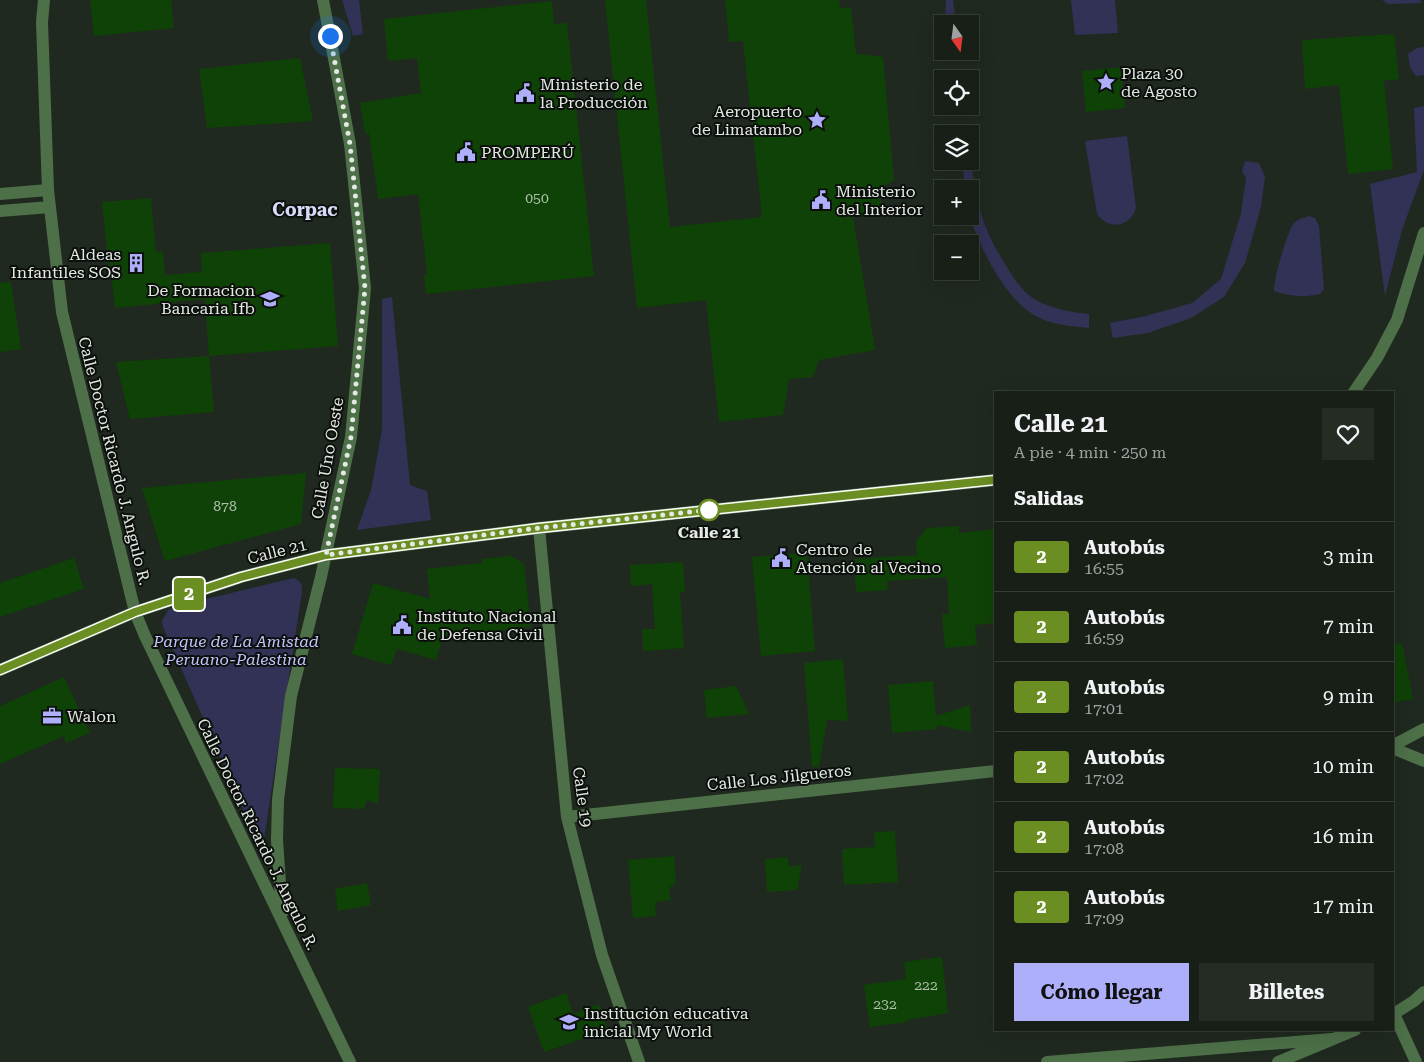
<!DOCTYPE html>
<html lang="es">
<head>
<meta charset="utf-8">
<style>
	:root { --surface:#181f17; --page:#252c24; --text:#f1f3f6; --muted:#9fa2a1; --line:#363d36; --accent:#adaffb }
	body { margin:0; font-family:"Roboto Serif",serif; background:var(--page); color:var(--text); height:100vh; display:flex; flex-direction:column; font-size:19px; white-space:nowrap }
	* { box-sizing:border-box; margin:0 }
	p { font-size:16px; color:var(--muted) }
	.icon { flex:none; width:28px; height:28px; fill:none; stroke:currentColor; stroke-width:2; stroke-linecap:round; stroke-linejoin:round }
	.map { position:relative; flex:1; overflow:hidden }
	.side { position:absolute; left:994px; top:391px; width:400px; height:640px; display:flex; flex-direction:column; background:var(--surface); border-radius:0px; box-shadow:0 5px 20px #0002,0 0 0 1px var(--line) }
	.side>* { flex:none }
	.badge { padding:0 10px; border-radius:4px; font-size:18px; line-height:32px }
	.needle { width:32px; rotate:166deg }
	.tools { position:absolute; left:934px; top:15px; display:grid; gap:10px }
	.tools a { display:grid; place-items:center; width:45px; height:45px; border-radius:0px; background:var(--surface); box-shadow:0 5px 20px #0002,0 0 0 1px var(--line); font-size:25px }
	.you { position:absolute; width:25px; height:25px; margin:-12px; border:4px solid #fff; border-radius:50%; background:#1a73e8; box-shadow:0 0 0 8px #1a73e833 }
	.map>.badge { position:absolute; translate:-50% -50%; box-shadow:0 0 0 2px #fff }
	h2 { padding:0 20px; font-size:19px; line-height:45px }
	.round { display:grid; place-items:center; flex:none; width:52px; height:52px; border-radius:0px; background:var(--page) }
	.head { display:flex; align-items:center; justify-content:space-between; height:85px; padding:0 20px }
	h1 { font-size:24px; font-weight:700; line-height:38px }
	.button { display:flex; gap:10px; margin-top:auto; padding:10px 20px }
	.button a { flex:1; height:58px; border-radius:0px; background:var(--accent); color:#111; font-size:20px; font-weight:700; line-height:58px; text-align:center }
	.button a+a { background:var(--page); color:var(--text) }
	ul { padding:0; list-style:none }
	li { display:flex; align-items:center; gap:15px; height:70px; padding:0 20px; border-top:1px solid var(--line) }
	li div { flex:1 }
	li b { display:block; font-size:19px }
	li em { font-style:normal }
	li .badge { min-width:55px; font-weight:700; text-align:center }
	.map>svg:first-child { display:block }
	.green { fill:#323156 }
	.building { fill:#0f4207 }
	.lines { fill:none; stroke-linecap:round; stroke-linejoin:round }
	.minor { stroke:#4d7048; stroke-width:12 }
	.line-casing { stroke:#fff; stroke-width:11 }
	.line { stroke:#6b8e23; stroke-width:8 }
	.walk { stroke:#e4eae3; stroke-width:5; stroke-dasharray:0 9 }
	.stop-dot { fill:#fff; stroke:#6b8e23; stroke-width:2.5 }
	.labels { text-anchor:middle; stroke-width:4; stroke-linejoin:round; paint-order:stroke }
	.number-label { font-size:14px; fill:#afc0ac }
	.poi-label { font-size:16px; fill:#e4eae3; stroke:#0c100c; text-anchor:start }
	.street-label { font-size:16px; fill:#e4eae3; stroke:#0c100c }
	.stop-label { font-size:16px; font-weight:bold; fill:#e4eae3; stroke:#0c100c }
	.park-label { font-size:16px; font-style:italic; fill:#c2c4fd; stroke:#0c100c }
	.neighbourhood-label { font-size:18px; font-weight:bold; fill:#d9daf8; stroke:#0c100c }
</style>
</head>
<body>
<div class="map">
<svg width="1424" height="1062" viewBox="0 0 1424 1062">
	<rect width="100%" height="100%" fill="#20291f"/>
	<path class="green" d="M342,0H359L363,34L353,36Z
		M946,0H953L955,15L945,18Z
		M1071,0H1115L1118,33L1075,35Z
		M1382,0H1420L1422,3L1388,4Z
		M1424,47V75L1416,76L1410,67L1408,54L1417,48Z
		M1424,106V170L1402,230L1385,296L1370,184L1417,172L1414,108Z
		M1127,136L1136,208C1130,228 1109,230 1097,214L1085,141Z
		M970,151C975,198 981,227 1007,267C1013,278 1023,292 1034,299C1052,309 1069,312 1089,314V328C1071,326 1050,325 1034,315C1006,299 980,249 971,219C968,210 970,199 970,189H965L962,161H970Z
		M1245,161L1259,163L1265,177L1261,207L1245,263L1224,297L1191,318L1148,333L1113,338L1110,323L1146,316L1192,303L1221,279L1241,213L1246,178L1242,171Z
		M1309,216L1315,218L1319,226L1324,289L1320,294C1301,298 1292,296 1274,291C1273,281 1288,229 1294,223C1298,219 1303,218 1309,216Z
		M392,297L410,485L427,491L431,520L357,530L371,490L382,430V299Z
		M294,578C301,581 302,584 302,592L264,839L258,841L253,832L163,627L162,621L168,610L177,606Z"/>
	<path class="building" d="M90,0H171L174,28L94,36Z
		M605,0H646L670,227L762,217L743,41L729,42L725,0H839L840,8L851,7L856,54L883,57L894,180L879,189L883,212L853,217L875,350L819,360L813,377L789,379L783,415L719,422L706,300L637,308Z
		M552,1L554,24L567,23L594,276L426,294L424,275L427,274L418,194L378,199L369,133L365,134L360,103L421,93L417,58L388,61L384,19Z
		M1394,34L1399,79L1384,81L1393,169L1348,174L1339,85L1305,89L1302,40Z
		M300,58L313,121L207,128L199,69Z
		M1121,67L1125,108L1086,112L1082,71Z
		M151,198L156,252L163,251L165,275L202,272L201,253L330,243L338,346L209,356L205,299L115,308L110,263H108L102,202Z
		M11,282L21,349L0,352V283Z
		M209,356L214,412L130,419L116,362Z
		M306,473L301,524L165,561L142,488Z
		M959,526V533L995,529V623L975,625L977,645L945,648L942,614H949L947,577L887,581L888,590L856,592L854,559L917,555L916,541L927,528Z
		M807,553L815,651L761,656L752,557Z
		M511,556L524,564L531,627L443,636L436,660L397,649L391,665L352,654L373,583L430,599L427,569L482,563V559Z
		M74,558L84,589L0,617V583Z
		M683,562L685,592H680L684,648L643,651L642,629H655L652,584L631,586L630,565Z
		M1402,643L1413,699L1392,703V644Z
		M843,659L848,721L827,720L819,767H812L804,663Z
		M64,677L90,733L66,743L64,736L0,764V706Z
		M933,681L936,716L970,705L971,732L937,725V729L892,733L888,685Z
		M736,686L749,714L707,718L704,690Z
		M335,768L380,769L378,804L367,800L364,809L333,808Z
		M895,831L898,882L844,885L842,849L875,847L874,832Z
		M674,856L676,883L669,888L671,900L655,902L656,916L633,918L628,860Z
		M788,857V866L802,865L797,890L767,892L765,859Z
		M367,883L371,905L338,911L335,889Z
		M942,957L948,1013L907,1020V1022L870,1027L864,985L906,979L904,962Z
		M566,993L573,1014L599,1004L608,1030L544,1052L528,1007Z"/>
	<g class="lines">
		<path class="minor" d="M44,0L42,22L48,190L62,312L135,612L145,636L350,1062
			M0,194L48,190
			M0,211L50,207
			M1354,392L1377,358L1397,320L1424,233
			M539,528L567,817L602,955L639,1062
			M0,670L135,612L241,577L326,555L539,528L995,480
			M1392,746L1424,729
			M1392,748L1424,761
			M567,817L995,771
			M282,913L277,840L278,800L291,696L321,577L351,437L365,288L350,144L323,0
			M1394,1014L1416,1062
			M1392,1015L1414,1001L1424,992
			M1047,1062L1332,1039
			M1278,1062L1355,1030"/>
	</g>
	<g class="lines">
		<g class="line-casing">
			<path id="line" d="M0,670L135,612L241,577L326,555L539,528L995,480"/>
		</g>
		<use href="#line" class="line"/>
		<path class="walk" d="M330,36L350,144L365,288L351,437L326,555L539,528L709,510"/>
	</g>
	<defs>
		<g id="sight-bare" transform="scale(1.5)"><path d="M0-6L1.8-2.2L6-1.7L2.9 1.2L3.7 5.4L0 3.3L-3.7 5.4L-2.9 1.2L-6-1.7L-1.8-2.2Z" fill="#adaffb" stroke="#0c100c" stroke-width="2.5" paint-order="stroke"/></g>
		<g id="civic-bare" transform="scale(1.5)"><path d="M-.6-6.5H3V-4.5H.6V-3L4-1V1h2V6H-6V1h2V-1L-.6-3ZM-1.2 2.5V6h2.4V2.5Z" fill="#adaffb" stroke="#0c100c" stroke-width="2.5" paint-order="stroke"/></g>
		<g id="building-bare" transform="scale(1.5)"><path d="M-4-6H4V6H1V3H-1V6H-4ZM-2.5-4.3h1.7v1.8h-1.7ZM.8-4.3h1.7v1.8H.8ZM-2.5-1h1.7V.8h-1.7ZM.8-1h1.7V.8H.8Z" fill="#adaffb" stroke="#0c100c" stroke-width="2.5" paint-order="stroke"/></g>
		<g id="school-bare" transform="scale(1.5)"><path d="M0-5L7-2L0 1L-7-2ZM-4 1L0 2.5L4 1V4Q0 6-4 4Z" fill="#adaffb" stroke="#0c100c" stroke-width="2.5" paint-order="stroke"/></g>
		<g id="office-bare" transform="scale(1.5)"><path d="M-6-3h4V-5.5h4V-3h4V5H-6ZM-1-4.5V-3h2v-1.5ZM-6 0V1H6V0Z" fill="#adaffb" stroke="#0c100c" stroke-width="2.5" paint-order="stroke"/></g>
	</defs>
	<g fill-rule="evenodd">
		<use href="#sight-bare" x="1106" y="82"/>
		<use href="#civic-bare" x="525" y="93"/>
		<use href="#sight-bare" x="817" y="120"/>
		<use href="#civic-bare" x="466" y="152"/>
		<use href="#civic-bare" x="821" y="200"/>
		<use href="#building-bare" x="136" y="263"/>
		<use href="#school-bare" x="270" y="299"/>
		<use href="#civic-bare" x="781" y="558"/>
		<use href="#civic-bare" x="402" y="625"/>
		<use href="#office-bare" x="52" y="716"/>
		<use href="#school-bare" x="569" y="1022"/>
	</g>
	<circle class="stop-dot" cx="709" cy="510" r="10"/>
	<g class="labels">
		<g class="number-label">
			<text x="537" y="203">050</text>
			<text x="225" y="511">878</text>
			<text x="926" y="990">222</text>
			<text x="885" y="1009">232</text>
		</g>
		<g class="poi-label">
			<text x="1121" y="79">Plaza 30<tspan x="1121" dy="18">de Agosto</tspan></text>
			<text x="540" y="90">Ministerio de<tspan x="540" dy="18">la Producción</tspan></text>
			<text x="802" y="117" text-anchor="end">Aeropuerto<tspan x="802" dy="18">de Limatambo</tspan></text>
			<text x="481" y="158">PROMPERÚ</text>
			<text x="836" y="197">Ministerio<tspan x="836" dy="18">del Interior</tspan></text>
			<text x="121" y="260" text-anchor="end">Aldeas<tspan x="121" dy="18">Infantiles SOS</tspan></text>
			<text x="255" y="296" text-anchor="end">De Formacion<tspan x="255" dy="18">Bancaria Ifb</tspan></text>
			<text x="796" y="555">Centro de<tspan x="796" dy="18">Atención al Vecino</tspan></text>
			<text x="417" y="622">Instituto Nacional<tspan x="417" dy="18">de Defensa Civil</tspan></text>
			<text x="67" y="722">Walon</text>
			<text x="584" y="1019">Institución educativa<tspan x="584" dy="18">inicial My World</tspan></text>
		</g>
		<g class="street-label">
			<text transform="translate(327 458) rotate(-80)" y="6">Calle Uno Oeste</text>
			<text transform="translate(115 461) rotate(76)" y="6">Calle Doctor Ricardo J. Angulo R.</text>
			<text transform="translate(277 551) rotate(-14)" y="6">Calle 21</text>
			<text transform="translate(779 777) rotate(-6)" y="6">Calle Los Jilgueros</text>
			<text transform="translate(583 797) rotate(82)" y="6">Calle 19</text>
			<text transform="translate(258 834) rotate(64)" y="6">Calle Doctor Ricardo J. Angulo R.</text>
		</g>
		<g class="stop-label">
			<text x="709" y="538">Calle 21</text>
		</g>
		<g class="park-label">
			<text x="236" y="647">Parque de La Amistad<tspan x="236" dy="18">Peruano-Palestina</tspan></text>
		</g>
		<g class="neighbourhood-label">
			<text x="305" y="216">Corpac</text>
		</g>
	</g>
</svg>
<div class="tools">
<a><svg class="needle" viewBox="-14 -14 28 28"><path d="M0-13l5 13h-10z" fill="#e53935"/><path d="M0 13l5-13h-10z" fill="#9fa2a1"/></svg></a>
<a><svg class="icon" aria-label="locate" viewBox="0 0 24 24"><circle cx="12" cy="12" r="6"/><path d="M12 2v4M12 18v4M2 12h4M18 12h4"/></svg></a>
<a><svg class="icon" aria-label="layers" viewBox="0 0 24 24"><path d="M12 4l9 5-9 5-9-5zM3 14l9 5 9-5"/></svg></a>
<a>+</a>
<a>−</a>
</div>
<div class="you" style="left:330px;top:36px"></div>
<b class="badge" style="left:189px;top:594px;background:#6b8e23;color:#fff">2</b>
<section class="side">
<div class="head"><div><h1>Calle 21</h1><p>A pie · 4 min · 250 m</p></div><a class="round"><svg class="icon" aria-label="heart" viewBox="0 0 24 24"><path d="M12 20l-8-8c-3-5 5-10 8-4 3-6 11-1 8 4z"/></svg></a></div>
<h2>Salidas</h2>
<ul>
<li><span class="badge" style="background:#6b8e23;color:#fff">2</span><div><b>Autobús</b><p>16:55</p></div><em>3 min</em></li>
<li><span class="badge" style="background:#6b8e23;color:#fff">2</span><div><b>Autobús</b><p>16:59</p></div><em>7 min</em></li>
<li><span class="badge" style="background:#6b8e23;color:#fff">2</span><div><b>Autobús</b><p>17:01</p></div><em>9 min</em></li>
<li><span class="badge" style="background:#6b8e23;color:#fff">2</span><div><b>Autobús</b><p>17:02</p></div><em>10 min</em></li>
<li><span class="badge" style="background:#6b8e23;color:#fff">2</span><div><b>Autobús</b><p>17:08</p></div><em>16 min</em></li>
<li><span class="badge" style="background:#6b8e23;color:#fff">2</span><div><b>Autobús</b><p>17:09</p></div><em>17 min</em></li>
</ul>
<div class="button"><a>Cómo llegar</a><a>Billetes</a></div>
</section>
</div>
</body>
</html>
